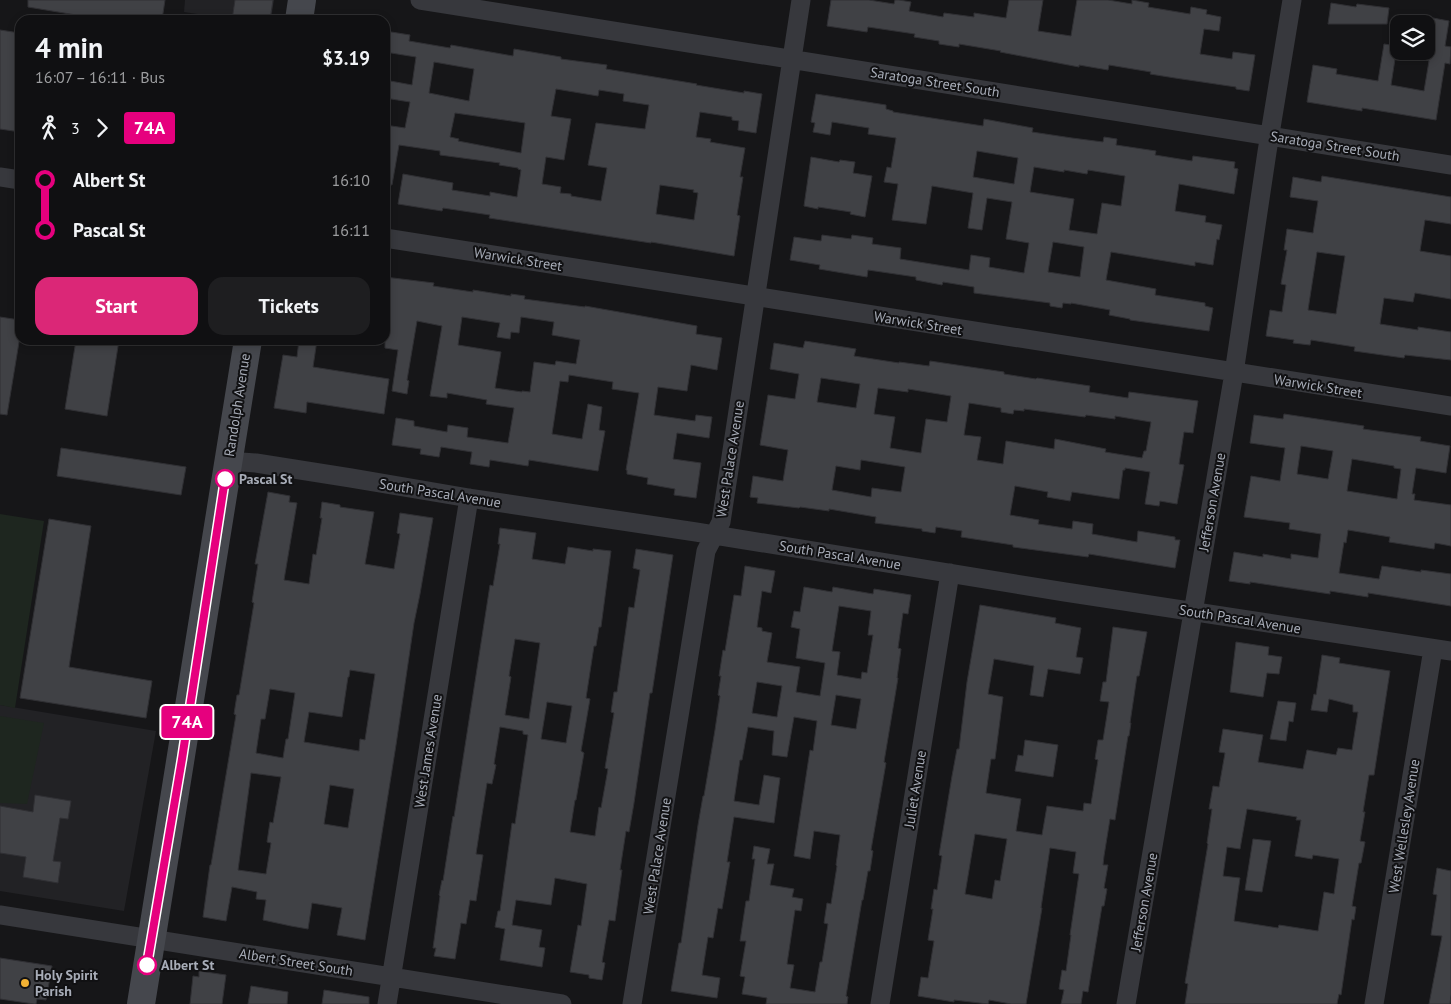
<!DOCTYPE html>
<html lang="en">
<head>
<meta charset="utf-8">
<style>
	:root { --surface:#101012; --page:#1e1e20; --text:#f1f3f6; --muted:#9c9d9f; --line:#303032; --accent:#db2777 }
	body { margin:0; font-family:"PT Sans",sans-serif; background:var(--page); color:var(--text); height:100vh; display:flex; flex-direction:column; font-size:19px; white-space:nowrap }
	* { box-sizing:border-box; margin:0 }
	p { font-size:16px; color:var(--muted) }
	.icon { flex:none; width:28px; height:28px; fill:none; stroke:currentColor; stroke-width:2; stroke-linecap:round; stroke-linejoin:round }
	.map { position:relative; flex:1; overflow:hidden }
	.side { position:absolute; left:15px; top:15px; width:375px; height:330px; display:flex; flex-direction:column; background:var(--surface); border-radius:15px; box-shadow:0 2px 8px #0003,0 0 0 1px var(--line) }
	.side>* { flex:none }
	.badge { padding:0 10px; border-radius:4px; font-size:18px; line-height:32px }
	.buttons { position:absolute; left:1390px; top:15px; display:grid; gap:10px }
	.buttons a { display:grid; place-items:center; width:45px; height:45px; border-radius:10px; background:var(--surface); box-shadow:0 2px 8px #0003,0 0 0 1px var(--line); font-size:25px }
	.map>.badge { position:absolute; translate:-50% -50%; box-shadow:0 0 0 2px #fff }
	.legs { display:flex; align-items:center; gap:8px; height:55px; padding:0 20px; font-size:16px }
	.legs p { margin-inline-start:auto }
	.headline { display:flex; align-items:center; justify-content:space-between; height:85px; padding:0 20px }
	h1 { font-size:28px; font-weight:600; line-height:38px }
	.action { display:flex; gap:10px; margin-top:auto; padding:10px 20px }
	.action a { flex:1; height:58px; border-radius:15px; background:var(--accent); color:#fff; font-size:20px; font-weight:600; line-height:58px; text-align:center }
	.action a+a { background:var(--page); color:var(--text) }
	ul { padding:0 20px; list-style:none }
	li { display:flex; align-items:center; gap:18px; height:50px; font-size:19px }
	li i { display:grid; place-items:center; width:8px; height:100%; margin:0 6px; background:currentColor }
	li i::after { content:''; width:12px; height:12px; margin:-6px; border:4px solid; border-radius:50%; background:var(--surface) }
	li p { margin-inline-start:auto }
	li:first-child i { background:linear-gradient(#0000 50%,currentColor 0) }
	li:last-child i { background:linear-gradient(currentColor 50%,#0000 0) }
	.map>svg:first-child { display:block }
	.built { fill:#222225 }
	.green { fill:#1e261f }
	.building { fill:#404145; stroke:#303034; fill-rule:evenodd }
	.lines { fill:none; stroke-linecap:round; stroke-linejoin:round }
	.minor { stroke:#37383d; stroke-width:19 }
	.secondary { stroke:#45474d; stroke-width:28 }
	.line-1-casing { stroke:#fff; stroke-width:11 }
	.line-1 { stroke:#e6007e; stroke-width:8 }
	.stop-1-dot { fill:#fff; stroke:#e6007e; stroke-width:2.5 }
	.poi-dot { fill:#f2b134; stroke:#111113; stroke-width:2 }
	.labels { text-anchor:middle; stroke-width:4; stroke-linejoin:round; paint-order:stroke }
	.street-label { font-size:14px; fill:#a8adb8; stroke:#111113 }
	.stop-label { font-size:14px; font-weight:bold; fill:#a8adb8; stroke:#111113; text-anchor:start }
	.poi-label { font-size:14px; font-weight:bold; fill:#a8adb8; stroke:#111113; text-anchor:start }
</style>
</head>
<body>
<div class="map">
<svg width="1451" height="1004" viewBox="0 0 1451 1004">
	<rect width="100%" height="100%" fill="#161618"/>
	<path class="built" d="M185,0H274L271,20H237L184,12Z
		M0,705L156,731L124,911L0,891Z"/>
	<path class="green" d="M0,514L44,521L15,708L0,705Z
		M0,716L44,723L27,804L0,803Z"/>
	<path class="building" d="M28,0H165L162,20H120L105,18V20H81L82,16L28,7Z
		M235,0H273L270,20H232Z
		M831,0H869L894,4L895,0H899L911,2L909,11L943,17L944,13L974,17V13L1006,18L1009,0H1043L1038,31L1071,36L1077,0H1108L1132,4V0L1149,3L1148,7L1190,14L1191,7L1207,10L1206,14L1221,17L1219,31L1204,29L1200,54L1232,59L1233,52L1255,55L1250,86L1249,91L1236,89V87L1175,78L1150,74L1151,72L1109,65L1108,70L1079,65V67L1000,52L1001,51L959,44V47L939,44V41L914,37L915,34L868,27L867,32L827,26Z
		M1331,3L1356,7L1357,4L1389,8L1387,24H1328Z
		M1433,18L1449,21L1445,46L1451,47L1450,64L1445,63L1436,120L1362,108V111L1307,102L1313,65L1337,69L1336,74L1378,81L1384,44L1397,46L1391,85L1424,91L1429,61L1426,60V20L1432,21Z
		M0,30L20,33V132L0,129Z
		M385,31L410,35L409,41L450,48L451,45L513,56L514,49L561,57V59L607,65L606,69L697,84L696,85L744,93V91L762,94L756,133L738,130L739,121L732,120V117L700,112L696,137L711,139L710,142L745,148L740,177H743L737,215L740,216L734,256L651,242V243L489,218L490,215L443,208L442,211L398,204L403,174L453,183L452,190L490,196V192L517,197L521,170L518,169V168L499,165L500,163L440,155V151L399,145L392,185L385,184V125L405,128L410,102L385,98V80L412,85L416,57L385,52ZM434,62L474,69L469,101L429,93ZM556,89L598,96L599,90L624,94L623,101L649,105L645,129L596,123L588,165L607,168L601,201L571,196V194L560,193L561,187L542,184L546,157L564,160L571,119L551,116ZM455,113L525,123L521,153L458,141L459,139L450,137ZM660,185L694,190L693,192L698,193L694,220L656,214Z
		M816,94L886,105V109L893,111V112L983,126L984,119L1033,128L1032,132L1072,138L1103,142L1104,137L1117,139L1116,145L1156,151L1155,155L1192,161L1193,156L1235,162L1234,168L1238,169L1234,194L1179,184L1175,211L1206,216L1205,222L1222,225L1219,240L1217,239L1213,265L1195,262V266L1111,252L1106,280L1156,289L1155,295L1205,303V306L1213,308L1209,331L1130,320V319L1109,315L1110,310L1071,303V304L1063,303L1062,308L1050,306V303L974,293V287L943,282L942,285L916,280V277L868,270L867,277L819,269L820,265L790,260L794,237L821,241L822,235L851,239L852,235L873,238L872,244L901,248L900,259L969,270L971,255L990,258L989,267L1024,273L1029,243L1006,239L1012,202L987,198L982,230L968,228L973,193L932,186L926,224L892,220L898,184L884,182L887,167L891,168L896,138L868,134L869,128L832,122L830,135L813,132L815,123L811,122ZM977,151L1018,158L1014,184L973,177ZM1034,167L1064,172V170L1087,174L1088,170L1125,176L1121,206L1102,203L1097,234L1069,230L1074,199L1030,192ZM1053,242L1084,247L1080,277L1048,272Z
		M811,157L839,162L840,160L855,162L853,173L872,176L865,217L850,214L851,212L818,207V209L804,206Z
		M1322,176L1451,197V224L1425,220L1420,251L1451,256V299L1415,293L1413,302L1384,298L1380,324L1418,330V327L1451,332V360L1405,355L1404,358L1354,351L1355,347L1311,340L1310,345L1293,343L1294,340L1266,336L1270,310L1282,312L1286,285L1281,284L1287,250H1284L1287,229L1313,233L1318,201L1290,197L1293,177L1321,182ZM1317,252L1345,256L1336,314L1308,310Z
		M385,277L434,283L433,286L473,292V290L511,296V294L525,296L524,299L585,307V306L636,315L697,326L696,334L722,338L717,370L691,365L687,391L658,387L654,415L695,421L696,415L712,417L709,438L677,433L673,459L701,463L696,498L674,495L675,489L647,484L648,478L627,474V470H626L639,393L612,389L613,382L569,375L568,382L560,381L552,434L582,439L588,404L602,407L599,430L605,431L598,471L529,460L528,466L490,460L489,467L470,464L472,452L441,447L439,457L420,454L421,449L392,445L396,418L414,421V426L447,432L448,425L468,428L467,437L508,443L514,408L486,404L487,400L447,393V398L430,396L442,326L417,321L407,380L409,381L407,394L392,391L398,350L385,348ZM462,317L500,323L497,337L510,339L511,332L519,333L521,317L554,322L552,335L580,340L576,364L556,361L555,365L534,362L530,392L522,391V392L495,388L501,352L458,345Z
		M0,317L20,320V336L7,415L0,414Z
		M76,340H119L107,416L65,409Z
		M299,340H317L313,367L389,379L384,414L307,402L306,413L274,408L283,355L297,357Z
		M805,341L856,349L854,356L899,363V362L929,366L930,361L1004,372V374L1036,379L1037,378L1090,386L1089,392L1128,398L1129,392L1198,401L1193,433L1184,432L1179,464L1184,465L1177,504L1160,501L1159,506L1145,504L1150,472L1125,468V470H1123L1119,499L1072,492L1070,501L1047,497L1048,492L1015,486L1010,515L1039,520L1038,524L1072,529L1073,521L1093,524L1092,534L1137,542L1138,531L1175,537V540H1180L1175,568L1089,554L1088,557L1013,547V545L961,537L962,531L936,527L935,533L922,531V529L875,523L876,517L829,509V511L800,507L799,508L757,503L758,498L750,497L753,476L783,481L788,450L760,445L768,395L795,399L799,374L770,369L774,343L803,348ZM821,378L860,384L856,408L817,402ZM878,388L908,392V389L951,396L947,422L926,419L921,453L890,448L895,417L874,414ZM969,403L1001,408V412L1013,414L1014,410L1024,411V409L1085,417L1086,415L1115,419V416L1151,422L1146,451H1144L1142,458L1105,452L1106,449L1055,439L1054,449L1006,441L1003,464L977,460L981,437L964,435ZM861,460L905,467L901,492L872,488L871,497L832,490L836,466L860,470Z
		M1284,414L1364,426L1363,429L1421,437L1420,441L1450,446L1446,473L1416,468L1412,494H1415L1414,500L1451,505V546L1435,543L1434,549L1389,542L1390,537L1348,530L1346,543L1344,542L1339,573L1379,579L1382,566L1421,572V570L1451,574V606L1368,593V597L1330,591V594L1250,582V584L1229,581L1234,552L1263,557V554L1291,559V554L1318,558L1321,534L1289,529L1290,523L1244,517L1251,476L1280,481L1285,448L1250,443L1254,415L1283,419ZM1301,446L1333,451L1328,479L1297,474ZM1352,459L1394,466V468L1401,469L1397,499L1347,491Z
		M61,448L186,467L181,495L57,476Z
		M268,492L290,496L289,502L297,503L284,580L309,584L313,554L316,555L322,518H320L322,502L340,505V507L374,512L365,564L394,569L400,534L397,533L400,513L433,518L420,594L414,623L396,745L365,940L337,935L342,908L312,903L308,929L291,926L263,920L266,900L256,899L257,892L232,887L226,921L203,917L210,865H211L236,715L234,714L237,695H239L254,603L252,602L258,564H255ZM350,670L375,674L365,740L360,739L359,751L304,742L309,712L342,717L348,677H349ZM270,689L295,693L288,739H286L283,758L256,753L261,719H265ZM251,773L281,777L273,823L270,822L267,842L271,843L266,874L238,870ZM330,785L354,789L348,828L324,824Z
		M49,519L91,526L69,667L152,681L146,718L20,698Z
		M500,528L536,533L532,559L565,564L568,547L593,551V549L611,551L601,627H599L596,646H594L586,698L590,699L581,751L584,753L576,800H575L570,832L595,836L599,807L601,808L608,769L605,768L614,713L611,712L614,692H617L629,607L634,608L640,570L633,568L636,549L673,555L652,693H650L634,803L629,832L626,831L620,870H622L615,921L609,920L602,962L605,963L602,980L589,978V975L570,972L578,925L581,926L587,884L555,878L551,905L516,900L512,925L542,930L539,947L545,948L542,967L500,960L505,929L495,927L498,911H500L512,823L515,824L528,735L523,734V731L500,727L494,764L496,765L492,784L487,783L481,821L476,854L483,855L476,901L470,900L466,924L461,923L455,959L434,956L436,948H433L440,896L439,895L442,880L443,881L453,816L454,817L490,585L493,586L500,544H498ZM515,639L540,643L529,719L505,715L511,677L509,676ZM547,702L572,706L566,743L541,739Z
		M745,566L775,571L771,593L762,591L757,627L762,628V631L772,633L767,662L800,667L796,692L820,696L825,663L796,658L800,629L791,627L794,611L800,612L804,587L832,592L833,587L873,594L874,589L911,595L908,614L903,613L898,648L901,649L897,678H898L884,762L886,763L871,850L873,851L870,871H868L863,900H862L846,996L848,997L847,1004H766L767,998L742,994L745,977L740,976L746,941H740L746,901H749L755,859H752L754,846L770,849L767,864H774L770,885L794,889L792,897L803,899L801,911L795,910L787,964L794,965L790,988L815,992L820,962H822L828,924L824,923L827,903L831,904L837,866L836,865L840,835L814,831L810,859L794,856L810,750L813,751L817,721L794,717L787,757L772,755L774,731L748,727L742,760H740L734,801L759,805L764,775L780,778L774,823L734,817L727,862H730L722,909L718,908L713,938L708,937L702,975L720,978L717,998L671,991L679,943H681L698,825L703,796H704L715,730L720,696L718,695L721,676H719L723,650L725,651L734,595L741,596ZM839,606L871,611L868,635H873L867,673L862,672L861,679L837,675L840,652L832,651ZM757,682L782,686L777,717L752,713ZM836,695L861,699L856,729L831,725Z
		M980,605L1056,618L1055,623L1081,628L1076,657L1083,658L1080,674L1048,669L1043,697L1030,695L1034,666L994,659L988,694L1003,697L995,759H991L986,793L1021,799L1016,831L1042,835L1047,806L1083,811L1084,803L1091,804L1098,760L1095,759L1098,740H1103L1109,702L1100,701L1103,682H1106L1113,627L1147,632L1139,676H1137L1130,723H1131L1129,736H1128L1115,820L1110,819L1104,856L1103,865H1108L1104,888L1107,889L1104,906H1102L1088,992L1083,991L1081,1004H1061L1064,990L1059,989L1062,970L1066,971L1071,935H1070L1079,874L1073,873L1076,852L1050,848L1041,908H1042L1026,1004H1011L989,1000L988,1004L954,1000V1002L918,996L921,977L928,978L934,941L928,940L933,909H931L934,889L937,890L942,856L939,855L952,776L957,749H959L967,682ZM975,834L1007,839L1000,881L995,880L992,899L965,894Z
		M1236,642L1269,647L1268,655L1282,657L1279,674L1267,673L1263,697L1230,692Z
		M1322,655L1340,658L1339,663L1390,671L1374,775H1369L1363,812H1365L1360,841L1365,842L1361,863H1359L1352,906L1356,907L1354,920L1352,919L1341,995L1339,994L1337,1004H1185L1188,984L1185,983L1208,844L1207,843L1212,809H1209L1213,786L1219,787L1225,753L1219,752L1223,729L1263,735L1258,762L1303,769L1307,750L1336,755L1338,748L1352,750L1358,712H1353V705L1329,699L1327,712L1311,710L1314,694L1316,695ZM1247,809L1297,817L1296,820H1301L1295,856L1312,859L1313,855L1339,859L1334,894L1324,892L1318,931L1279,925L1278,928L1234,921L1240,878L1223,876L1227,847L1240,849Z
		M1278,701L1296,703L1293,722L1289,721L1286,741L1270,739Z
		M1025,740L1058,745L1053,777L1015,771L1018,755L1023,756Z
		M35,795L71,801L68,819L60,818L53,861L61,862L58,883L23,877L26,857L0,853V806L33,812Z
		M1253,839L1271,841L1262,892L1245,890Z
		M1437,868L1451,871V995L1450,1004H1429L1442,936L1431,935L1437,895L1433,894Z
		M0,958L52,966L46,1000L37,999L36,1004H34L0,999Z
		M199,971L226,975L222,1004H190L193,976L199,977Z
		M251,986L288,992L287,1004H248Z
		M324,990L369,997V1004H322Z"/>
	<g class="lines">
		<path class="minor" d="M420,0L1451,165
			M0,177L20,180
			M385,238L1451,406
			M228,461L256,463L351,478L469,498L696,532L1065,592L1451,651
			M0,915L562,1004
			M387,1004L469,498
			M632,1004L706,551L721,522L801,0
			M880,1004L950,573
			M1126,1004L1234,373L1267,152L1292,0
			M1374,1004L1433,649"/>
		<path class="secondary" d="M299,20L302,0
			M141,1004L248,340"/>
	</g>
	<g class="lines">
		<g class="line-1-casing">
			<path id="line-1" d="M147,965L182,759L225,479"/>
		</g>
		<use href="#line-1" class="line-1"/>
	</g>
	<g class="stop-1-dot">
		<circle cx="225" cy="479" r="9"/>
		<circle cx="147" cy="965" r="9"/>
	</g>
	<circle class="poi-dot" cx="25" cy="983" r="5"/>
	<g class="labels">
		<g class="street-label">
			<text transform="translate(935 82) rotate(9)" y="5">Saratoga Street South</text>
			<text transform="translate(1335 146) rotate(9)" y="5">Saratoga Street South</text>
			<text transform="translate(518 259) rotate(9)" y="5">Warwick Street</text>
			<text transform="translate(918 323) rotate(9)" y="5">Warwick Street</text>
			<text transform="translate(1318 386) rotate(9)" y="5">Warwick Street</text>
			<text transform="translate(237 405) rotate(-81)" y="5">Randolph Avenue</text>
			<text transform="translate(730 459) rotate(-81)" y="5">West Palace Avenue</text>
			<text transform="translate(440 493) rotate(9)" y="5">South Pascal Avenue</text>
			<text transform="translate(1212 502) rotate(-80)" y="5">Jefferson Avenue</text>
			<text transform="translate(840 555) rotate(9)" y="5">South Pascal Avenue</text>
			<text transform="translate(1240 619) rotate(9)" y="5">South Pascal Avenue</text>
			<text transform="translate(428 751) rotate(-81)" y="5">West James Avenue</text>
			<text transform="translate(915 789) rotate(-81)" y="5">Juliet Avenue</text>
			<text transform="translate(1404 826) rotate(-81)" y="5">West Wellesley Avenue</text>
			<text transform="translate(657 856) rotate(-81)" y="5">West Palace Avenue</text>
			<text transform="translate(1144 902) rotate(-80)" y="5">Jefferson Avenue</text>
			<text transform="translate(296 962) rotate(9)" y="5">Albert Street South</text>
		</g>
		<g class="stop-label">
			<text x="239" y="484">Pascal St</text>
			<text x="161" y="970">Albert St</text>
		</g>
		<g class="poi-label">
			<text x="35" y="980">Holy Spirit<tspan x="35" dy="16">Parish</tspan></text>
		</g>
	</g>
</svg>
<div class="buttons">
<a><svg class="icon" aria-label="layers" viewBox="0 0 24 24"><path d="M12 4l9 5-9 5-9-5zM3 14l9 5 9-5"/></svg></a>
</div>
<b class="badge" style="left:187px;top:722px;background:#e6007e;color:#fff">74A</b>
<section class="side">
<div class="headline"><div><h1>4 min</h1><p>16:07 – 16:11 · Bus</p></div><b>$3.19</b></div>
<div class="legs"><svg class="icon" aria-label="walk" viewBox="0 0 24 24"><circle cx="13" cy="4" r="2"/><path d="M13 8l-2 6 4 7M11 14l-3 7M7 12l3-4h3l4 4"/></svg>3<svg class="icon" aria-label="forward" viewBox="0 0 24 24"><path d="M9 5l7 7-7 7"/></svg><b class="badge" style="background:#e6007e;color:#fff">74A</b></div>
<ul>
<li><i style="color:#e6007e"></i><b>Albert St</b><p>16:10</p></li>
<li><i style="color:#e6007e"></i><b>Pascal St</b><p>16:11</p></li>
</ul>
<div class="action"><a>Start</a><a>Tickets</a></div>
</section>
</div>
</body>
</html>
